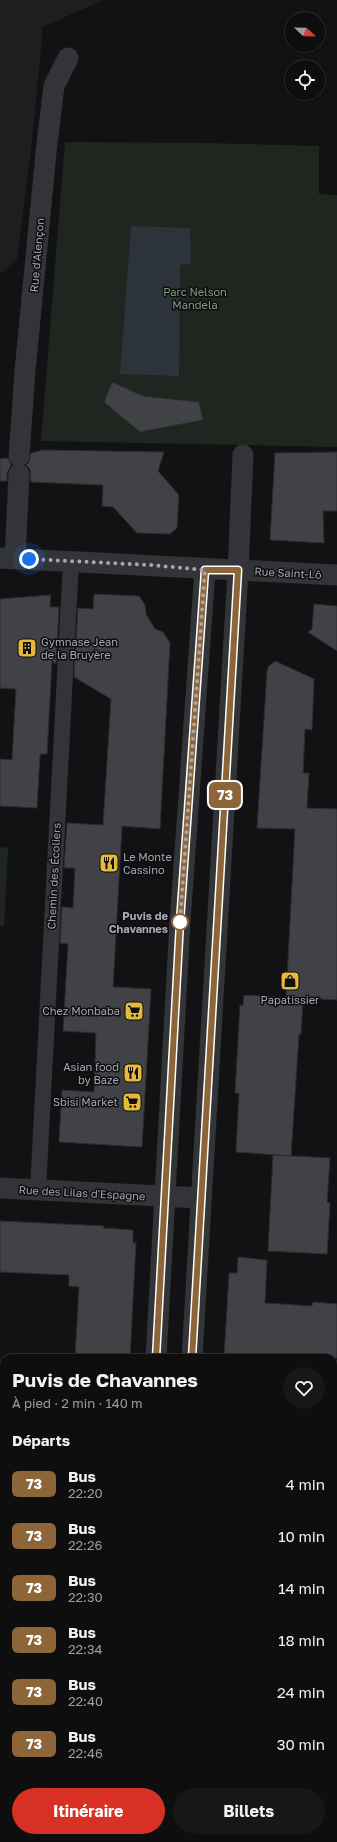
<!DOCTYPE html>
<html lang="fr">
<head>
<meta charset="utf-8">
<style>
	:root { --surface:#0e0e0f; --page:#171718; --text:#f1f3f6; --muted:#9b9c9e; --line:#2e2e2f; --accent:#d93025 }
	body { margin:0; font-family:"Golos Text",sans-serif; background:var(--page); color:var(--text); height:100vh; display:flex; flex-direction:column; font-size:15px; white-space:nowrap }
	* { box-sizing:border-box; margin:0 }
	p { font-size:13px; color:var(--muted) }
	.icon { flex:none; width:22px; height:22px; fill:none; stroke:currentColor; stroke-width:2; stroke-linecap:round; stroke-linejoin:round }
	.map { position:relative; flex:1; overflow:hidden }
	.panel { position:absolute; left:0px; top:1354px; width:337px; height:488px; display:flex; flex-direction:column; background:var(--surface); border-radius:12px 12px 0 0; box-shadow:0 1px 3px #0004,0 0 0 1px var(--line) }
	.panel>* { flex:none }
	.badge { padding:0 8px; border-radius:6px; font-size:14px; line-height:26px }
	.needle { width:26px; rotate:112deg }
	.controls { position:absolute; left:285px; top:12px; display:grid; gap:8px }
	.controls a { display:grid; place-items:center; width:40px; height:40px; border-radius:50%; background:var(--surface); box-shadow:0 1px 3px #0004,0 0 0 1px var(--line); font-size:20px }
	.you { position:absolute; width:20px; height:20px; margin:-10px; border:3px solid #fff; border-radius:50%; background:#1a73e8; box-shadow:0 0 0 6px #1a73e833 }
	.map>.badge { position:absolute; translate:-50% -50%; box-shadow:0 0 0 2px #fff }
	h2 { padding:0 12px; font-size:15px; line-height:36px }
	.round { display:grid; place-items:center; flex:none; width:42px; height:42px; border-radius:21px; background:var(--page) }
	.headline { display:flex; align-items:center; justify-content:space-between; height:68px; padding:0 12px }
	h1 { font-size:19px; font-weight:700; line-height:30px }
	.cta { display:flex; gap:8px; margin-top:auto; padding:8px 12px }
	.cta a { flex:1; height:46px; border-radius:24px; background:var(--accent); color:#fff; font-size:16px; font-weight:700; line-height:46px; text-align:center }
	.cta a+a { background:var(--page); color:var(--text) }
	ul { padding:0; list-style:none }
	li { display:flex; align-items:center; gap:12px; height:52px; padding:0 12px }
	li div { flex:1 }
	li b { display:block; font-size:15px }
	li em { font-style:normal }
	li .badge { min-width:44px; font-weight:700; text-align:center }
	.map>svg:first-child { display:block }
	.built { fill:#1e1e20 }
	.green { fill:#1f2620 }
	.water { fill:#2c333b }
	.building { fill:#414246; stroke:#2d2c2f }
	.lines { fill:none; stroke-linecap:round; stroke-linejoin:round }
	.pedestrian { stroke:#333438; stroke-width:16 }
	.minor { stroke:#333438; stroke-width:21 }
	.line-casing { stroke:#fff; stroke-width:9 }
	.line { stroke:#8d6538; stroke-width:6 }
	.walk { stroke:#a4a8b3; stroke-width:4; stroke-dasharray:0 7.2 }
	.stop-dot { fill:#fff; stroke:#8d6538; stroke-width:2 }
	.labels { text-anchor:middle; stroke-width:3; stroke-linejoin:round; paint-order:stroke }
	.street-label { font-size:11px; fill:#a4a8b3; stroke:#0d0d0e }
	.park-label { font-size:11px; fill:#7c9d81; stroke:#0d0d0e }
	.poi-label { font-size:11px; fill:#a4a8b3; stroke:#0d0d0e; text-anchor:end }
	.stop-label { font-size:11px; font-weight:bold; fill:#a4a8b3; stroke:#0d0d0e; text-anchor:end }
</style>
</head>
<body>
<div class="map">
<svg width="337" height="1842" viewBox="0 0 337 1842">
	<rect width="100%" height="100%" fill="#121214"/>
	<path class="built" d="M0,0H103L43,27L32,142L17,260L0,274Z"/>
	<path class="green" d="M65,142L204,143L319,146V194L337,195V447L41,441Z
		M0,847L8,848L4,926H0Z
		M337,1443V1842H289L286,1838H333V1468Z
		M0,1476H4V1537L0,1536Z"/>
	<path class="water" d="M131,226L190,228L191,264L180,265L179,376L120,374Z"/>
	<path class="building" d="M112,382L143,396L199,402L203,420L140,432L104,402Z
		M43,450L164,452L158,471L179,495L177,528L170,534L137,533L113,507L102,506L103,485L31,482L30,469L26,465L29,462L31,453Z
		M337,452V511H323L324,543L270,540L275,453Z
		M8,458L11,465L7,473V481H0V459Z
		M94,594L139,596L145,605L146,614L155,629L163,632L170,643L160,829L122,826L113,987L151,989L142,1147L59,1142L62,1090L94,1092L96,1033L63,1031L68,944L60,943L62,907L73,908L75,868H64L67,823L103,825L111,699L74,677L78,608L93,609Z
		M51,595L50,607H59L56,664L52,661L47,754H40L37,808L0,806V759L12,760L16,689L0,688V599Z
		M314,604L337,606V651L308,632L312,629Z
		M275,661L314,679L312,730L305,729L303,773H309L307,808L337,809V1000L286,997L295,829L257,828L267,672L268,667Z
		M244,995L303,999L301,1034H299L291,1156L236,1152L239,1093H235L240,1005L243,1006Z
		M273,1155L330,1158L327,1202L330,1203L327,1254L268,1251Z
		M0,1221L104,1226L103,1228L133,1230V1243H136L130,1358H75L79,1287L69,1286V1275L0,1272Z
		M238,1257L267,1260L265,1303L312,1306L313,1302L337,1304V1358L274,1355V1358H224L229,1273H237Z"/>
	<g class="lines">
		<path class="pedestrian" d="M38,1190L71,561
			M0,1469H4
			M0,1548H4"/>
		<path class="minor" d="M19,456L25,371L47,143L54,86L68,58
			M0,558L337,575
			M15,559L19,474
			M0,1188L201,1198
			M156,1358L180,922L205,570
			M192,1358L238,571L243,455
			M130,1842V1838
			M163,1842L164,1838"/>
	</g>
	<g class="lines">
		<g class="line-casing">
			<path id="line" d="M156,1358L180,922L205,570H238L192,1358"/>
		</g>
		<use href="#line" class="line"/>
		<path class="walk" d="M29,559L150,565L205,570L180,922"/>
	</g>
	<defs>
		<g id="building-square" transform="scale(1)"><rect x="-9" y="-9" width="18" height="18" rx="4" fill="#e5ba39" stroke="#0d0d0e"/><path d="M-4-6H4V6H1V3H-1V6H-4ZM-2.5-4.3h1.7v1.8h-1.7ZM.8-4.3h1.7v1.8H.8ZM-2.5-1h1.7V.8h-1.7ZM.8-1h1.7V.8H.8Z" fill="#111"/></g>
		<g id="restaurant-square" transform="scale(1)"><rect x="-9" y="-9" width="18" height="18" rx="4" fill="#e5ba39" stroke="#0d0d0e"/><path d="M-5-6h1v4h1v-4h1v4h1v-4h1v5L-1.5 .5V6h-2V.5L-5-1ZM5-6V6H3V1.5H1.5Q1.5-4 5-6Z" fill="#111"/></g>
		<g id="shop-square" transform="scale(1)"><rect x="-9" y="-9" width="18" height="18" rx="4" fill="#e5ba39" stroke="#0d0d0e"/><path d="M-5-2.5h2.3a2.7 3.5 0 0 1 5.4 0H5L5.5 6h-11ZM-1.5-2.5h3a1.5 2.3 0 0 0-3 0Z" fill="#111"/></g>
		<g id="supermarket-square" transform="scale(1)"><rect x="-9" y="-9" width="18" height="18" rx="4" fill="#e5ba39" stroke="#0d0d0e"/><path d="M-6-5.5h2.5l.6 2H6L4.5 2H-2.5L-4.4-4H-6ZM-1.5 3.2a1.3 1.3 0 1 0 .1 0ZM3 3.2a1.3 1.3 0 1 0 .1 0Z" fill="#111"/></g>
	</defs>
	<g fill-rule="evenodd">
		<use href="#building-square" x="27" y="648"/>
		<use href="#restaurant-square" x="109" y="863"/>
		<use href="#shop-square" x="290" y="981"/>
		<use href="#supermarket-square" x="134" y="1011"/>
		<use href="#restaurant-square" x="133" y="1073"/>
		<use href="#supermarket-square" x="132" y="1102"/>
	</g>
	<circle class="stop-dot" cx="180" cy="922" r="8"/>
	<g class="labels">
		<g class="street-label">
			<text transform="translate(37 255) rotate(-85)" y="4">Rue d'Alençon</text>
			<text transform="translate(288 573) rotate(3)" y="4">Rue Saint-Lô</text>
			<text transform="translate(54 876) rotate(-87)" y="4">Chemin des Écoliers</text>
			<text transform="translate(82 1193) rotate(3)" y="4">Rue des Lilas d'Espagne</text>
		</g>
		<g class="park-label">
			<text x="195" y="296">Parc Nelson<tspan x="195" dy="13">Mandela</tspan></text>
		</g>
		<g class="poi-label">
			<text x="41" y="646" text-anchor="start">Gymnase Jean<tspan x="41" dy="13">de la Bruyère</tspan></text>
			<text x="123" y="861" text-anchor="start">Le Monte<tspan x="123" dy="13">Cassino</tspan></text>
			<text x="290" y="1004" text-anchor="middle">Papatissier</text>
			<text x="120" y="1015">Chez Monbaba</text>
			<text x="119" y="1071">Asian food<tspan x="119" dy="13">by Baze</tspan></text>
			<text x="118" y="1106">Sbisi Market</text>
		</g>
		<g class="stop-label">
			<text x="168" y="920">Puvis de<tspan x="168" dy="13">Chavannes</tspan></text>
		</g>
	</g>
</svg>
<div class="controls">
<a><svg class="needle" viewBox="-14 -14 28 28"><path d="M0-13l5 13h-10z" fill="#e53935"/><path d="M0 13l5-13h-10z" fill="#9b9c9e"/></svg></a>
<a><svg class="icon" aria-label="locate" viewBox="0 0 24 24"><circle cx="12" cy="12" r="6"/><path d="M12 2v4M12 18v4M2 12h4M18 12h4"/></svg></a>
</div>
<div class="you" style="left:29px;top:559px"></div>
<b class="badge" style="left:225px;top:795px;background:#8d6538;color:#fff">73</b>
<section class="panel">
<div class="headline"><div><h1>Puvis de Chavannes</h1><p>À pied · 2 min · 140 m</p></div><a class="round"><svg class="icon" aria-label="heart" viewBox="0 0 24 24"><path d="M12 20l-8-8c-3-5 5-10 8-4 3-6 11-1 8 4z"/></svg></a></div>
<h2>Départs</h2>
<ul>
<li><span class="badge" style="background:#8d6538;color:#fff">73</span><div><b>Bus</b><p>22:20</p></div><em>4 min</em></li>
<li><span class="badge" style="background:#8d6538;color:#fff">73</span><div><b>Bus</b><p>22:26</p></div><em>10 min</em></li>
<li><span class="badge" style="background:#8d6538;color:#fff">73</span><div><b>Bus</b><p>22:30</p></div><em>14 min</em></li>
<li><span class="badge" style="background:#8d6538;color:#fff">73</span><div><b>Bus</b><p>22:34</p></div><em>18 min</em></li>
<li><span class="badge" style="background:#8d6538;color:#fff">73</span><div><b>Bus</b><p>22:40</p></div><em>24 min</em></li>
<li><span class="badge" style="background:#8d6538;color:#fff">73</span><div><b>Bus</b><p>22:46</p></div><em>30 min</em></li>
</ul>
<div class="cta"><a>Itinéraire</a><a>Billets</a></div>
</section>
</div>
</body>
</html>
